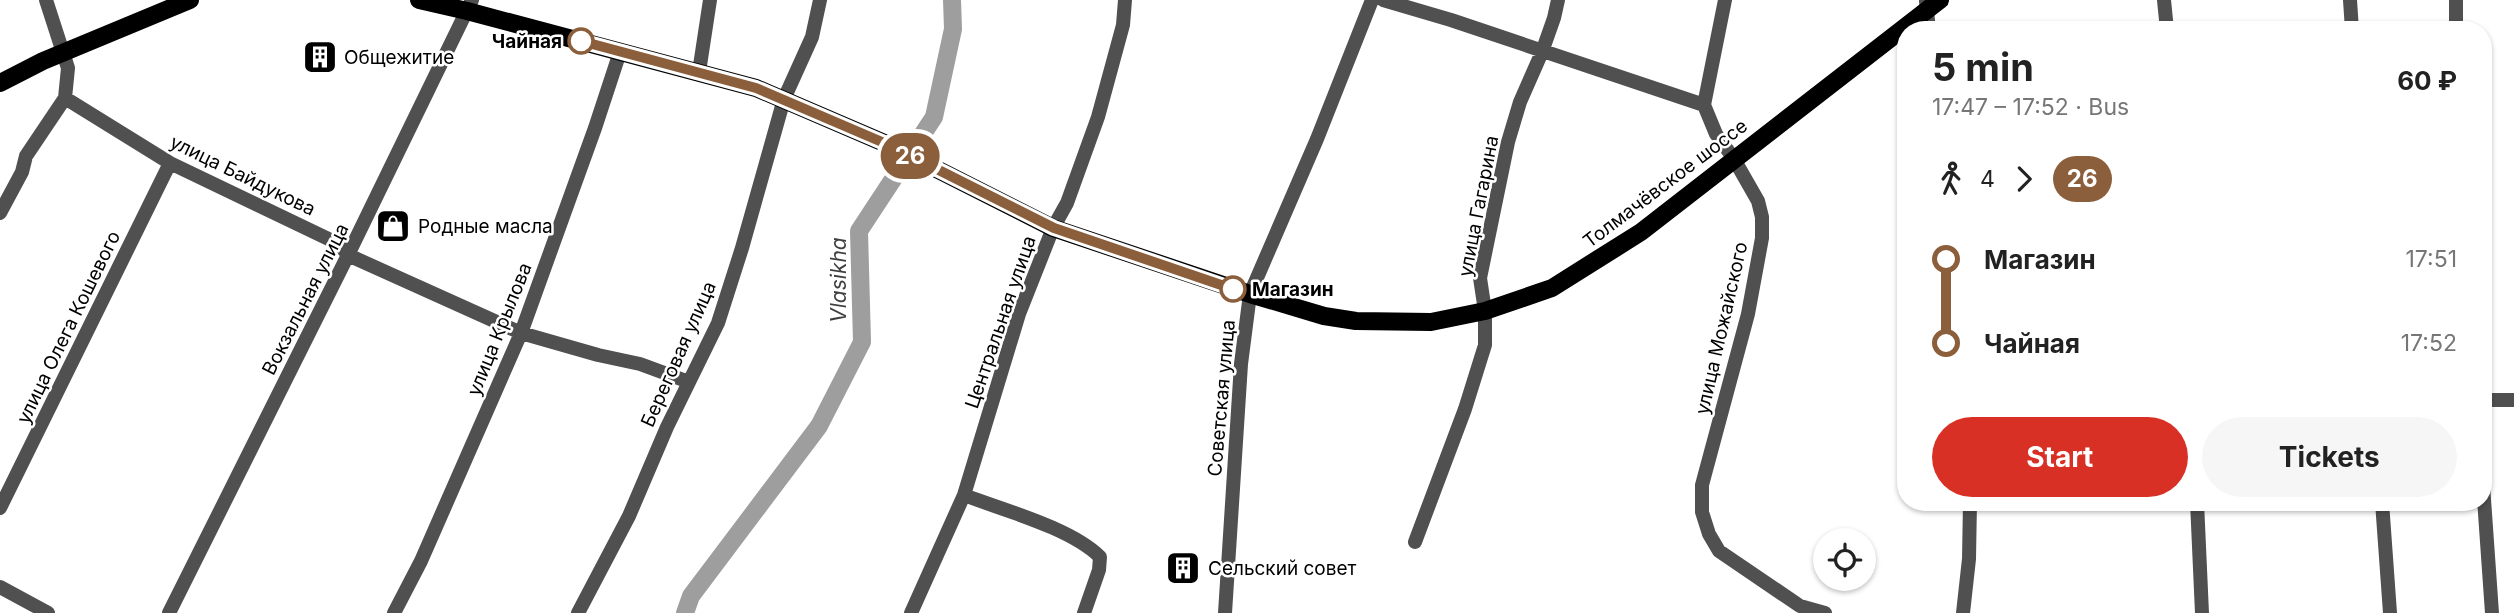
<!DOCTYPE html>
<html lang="en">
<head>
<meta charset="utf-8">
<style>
	:root { --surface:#fff; --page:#f6f6f6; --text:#222; --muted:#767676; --accent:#d93025 }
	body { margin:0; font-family:Inter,sans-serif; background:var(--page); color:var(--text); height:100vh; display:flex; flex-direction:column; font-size:26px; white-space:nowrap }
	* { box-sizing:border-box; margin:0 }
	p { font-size:23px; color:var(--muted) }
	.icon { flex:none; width:38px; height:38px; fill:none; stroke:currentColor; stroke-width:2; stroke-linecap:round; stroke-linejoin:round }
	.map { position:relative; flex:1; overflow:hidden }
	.panel { position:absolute; left:1897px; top:21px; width:595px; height:490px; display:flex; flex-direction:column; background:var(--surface); border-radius:28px; box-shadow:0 2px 5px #0004 }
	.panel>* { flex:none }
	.badge { padding:0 14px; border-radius:23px; font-size:24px; line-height:46px }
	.tools { position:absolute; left:1813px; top:528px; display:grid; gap:14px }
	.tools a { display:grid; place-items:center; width:63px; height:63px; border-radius:50%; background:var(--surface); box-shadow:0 2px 5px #0004; font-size:35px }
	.map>.badge { position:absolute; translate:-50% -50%; box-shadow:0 0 0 4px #fff }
	.legs { display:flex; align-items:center; gap:10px; height:77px; padding:0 35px; font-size:23px }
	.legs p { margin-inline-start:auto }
	.overview { display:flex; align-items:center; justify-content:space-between; height:119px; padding:0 35px }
	h1 { font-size:38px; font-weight:700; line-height:52px }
	.cta { display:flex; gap:14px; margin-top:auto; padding:14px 35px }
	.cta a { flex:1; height:80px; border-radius:42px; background:var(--accent); color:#fff; font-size:28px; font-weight:700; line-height:80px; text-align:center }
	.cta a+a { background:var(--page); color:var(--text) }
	ul { padding:0 35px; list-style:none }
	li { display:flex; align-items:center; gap:24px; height:84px; font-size:26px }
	li i { display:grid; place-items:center; width:10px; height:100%; margin:0 9px; background:currentColor }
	li i::after { content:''; width:18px; height:18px; margin:-9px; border:5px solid; border-radius:50%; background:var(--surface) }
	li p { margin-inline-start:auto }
	li:first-child i { background:linear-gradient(#0000 50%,currentColor 0) }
	li:last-child i { background:linear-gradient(currentColor 50%,#0000 0) }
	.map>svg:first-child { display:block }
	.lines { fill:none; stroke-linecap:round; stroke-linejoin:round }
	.river { stroke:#9e9e9e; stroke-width:18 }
	.minor { stroke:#505050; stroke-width:14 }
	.major { stroke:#000; stroke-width:18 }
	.line-1-casing { stroke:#fff; stroke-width:16 }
	.line-1 { stroke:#8b5e3c; stroke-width:10 }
	.stop-1-dot { fill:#fff; stroke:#8b5e3c; stroke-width:3.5 }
	.labels { text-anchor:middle; stroke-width:5; stroke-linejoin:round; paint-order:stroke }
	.stop-label { font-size:19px; font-weight:bold; fill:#000; stroke:#fff; text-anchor:end }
	.poi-label { font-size:19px; fill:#000; stroke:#fff; text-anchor:start }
	.street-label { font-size:19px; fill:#000; stroke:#fff }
	.water-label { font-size:21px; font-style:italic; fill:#3f3f3f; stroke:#fff }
</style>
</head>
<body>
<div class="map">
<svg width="2514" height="613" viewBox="0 0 2514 613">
	<rect width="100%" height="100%" fill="#fff"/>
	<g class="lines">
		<path class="river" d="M685,613L691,596L819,426L862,342L859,231L934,117L953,29L952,0"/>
		<path class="minor" d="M46,0L68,68L65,98
			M1383,0L1451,20L1704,105
			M1725,0L1704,105L1716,134L1734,159L1758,201L1762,217V238L1748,314L1702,485V512L1709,534L1719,551L1800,606L1825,613
			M2164,0L2167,30
			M2350,0L2352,30
			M2456,0V30
			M1926,1L1929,30
			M699,72L710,0
			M0,213L22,172L26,156L65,98L170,163L339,244L348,255L521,333L598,355L640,364L689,382
			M2483,400H2514
			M2483,485L2492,613
			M964,495C1003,510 1071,528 1100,557L1099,570L1084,613
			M2197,502L2202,613
			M2382,502L2390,613
			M0,508L170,163
			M1415,542L1465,409L1485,345V311L1480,278L1508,142L1520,102L1542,52L1554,18L1558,0
			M0,587L48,613
			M169,613L348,255L472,0
			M394,613L421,561L521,333L595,128L620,52
			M578,613L629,516L667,427L718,323L742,248L784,99L812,37L820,0
			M911,613L964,495L1019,314L1053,228L1067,203L1098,117L1123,25L1125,0
			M1225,613L1241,364L1250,294L1317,139L1372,0
			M1963,613L1969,559L1970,502"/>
		<path class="major" d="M419,0L467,11L756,88L889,145L1053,228L1250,294L1324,316L1356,321L1431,322L1485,311L1552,288L1641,232L1940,0
			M0,83L43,61L190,0"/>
	</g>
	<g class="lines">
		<g class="line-1-casing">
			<path id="line-1" d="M581,41L756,88L889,145L1054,228L1233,289"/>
		</g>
		<use href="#line-1" class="line-1"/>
	</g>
	<defs>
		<g id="building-square" transform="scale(1.75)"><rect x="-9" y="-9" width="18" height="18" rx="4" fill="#000" stroke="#fff"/><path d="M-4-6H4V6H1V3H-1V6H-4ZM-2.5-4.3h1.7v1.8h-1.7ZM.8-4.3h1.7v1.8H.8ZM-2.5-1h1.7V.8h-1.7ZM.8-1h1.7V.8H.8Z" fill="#fff"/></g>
		<g id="shop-square" transform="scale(1.75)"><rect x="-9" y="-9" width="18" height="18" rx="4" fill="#000" stroke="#fff"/><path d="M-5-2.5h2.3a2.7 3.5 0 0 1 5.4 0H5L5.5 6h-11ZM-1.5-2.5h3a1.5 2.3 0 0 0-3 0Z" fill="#fff"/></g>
	</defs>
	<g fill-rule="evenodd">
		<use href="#building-square" x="320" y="57"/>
		<use href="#shop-square" x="393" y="226"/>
		<use href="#building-square" x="1183" y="568"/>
	</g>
	<g class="stop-1-dot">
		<circle cx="581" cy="41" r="12"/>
		<circle cx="1233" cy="289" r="12"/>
	</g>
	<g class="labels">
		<g class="stop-label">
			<text x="562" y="48">Чайная</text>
			<text x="1252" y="296" text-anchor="start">Магазин</text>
		</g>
		<g class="poi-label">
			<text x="344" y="64">Общежитие</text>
			<text x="418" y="233">Родные масла</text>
			<text x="1208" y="575">Сельский совет</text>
		</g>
		<g class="street-label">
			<text transform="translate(243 175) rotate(26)" y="7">улица Байдукова</text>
			<text transform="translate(1665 183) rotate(-37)" y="7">Толмачёвское шоссе</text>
			<text transform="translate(1478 206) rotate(-79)" y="7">улица Гагарина</text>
			<text transform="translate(305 299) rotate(-63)" y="7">Вокзальная улица</text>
			<text transform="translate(1000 322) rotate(-71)" y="7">Центральная улица</text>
			<text transform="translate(68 327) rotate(-64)" y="7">улица Олега Кошевого</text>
			<text transform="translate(1721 328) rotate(-77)" y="7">улица Можайского</text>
			<text transform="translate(499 329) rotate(-68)" y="7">улица Крылова</text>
			<text transform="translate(678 354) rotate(-66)" y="7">Береговая улица</text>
			<text transform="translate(1221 398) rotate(-85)" y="7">Советская улица</text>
		</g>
		<g class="water-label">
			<text transform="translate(839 280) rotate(-90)" y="7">Vlasikha</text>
		</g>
	</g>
</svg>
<div class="tools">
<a><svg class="icon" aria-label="locate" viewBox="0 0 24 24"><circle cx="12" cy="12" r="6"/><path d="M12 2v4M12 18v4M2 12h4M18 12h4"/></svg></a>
</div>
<b class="badge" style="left:910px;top:156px;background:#8b5e3c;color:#fff">26</b>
<section class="panel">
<div class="overview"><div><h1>5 min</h1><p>17:47 – 17:52 · Bus</p></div><b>60 ₽</b></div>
<div class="legs"><svg class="icon" aria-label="walk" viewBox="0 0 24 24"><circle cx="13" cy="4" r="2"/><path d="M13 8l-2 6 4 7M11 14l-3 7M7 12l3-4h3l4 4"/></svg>4<svg class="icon" aria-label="forward" viewBox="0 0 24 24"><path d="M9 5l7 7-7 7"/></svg><b class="badge" style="background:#8b5e3c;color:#fff">26</b></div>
<ul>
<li><i style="color:#8b5e3c"></i><b>Магазин</b><p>17:51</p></li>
<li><i style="color:#8b5e3c"></i><b>Чайная</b><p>17:52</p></li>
</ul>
<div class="cta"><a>Start</a><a>Tickets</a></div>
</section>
</div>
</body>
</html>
